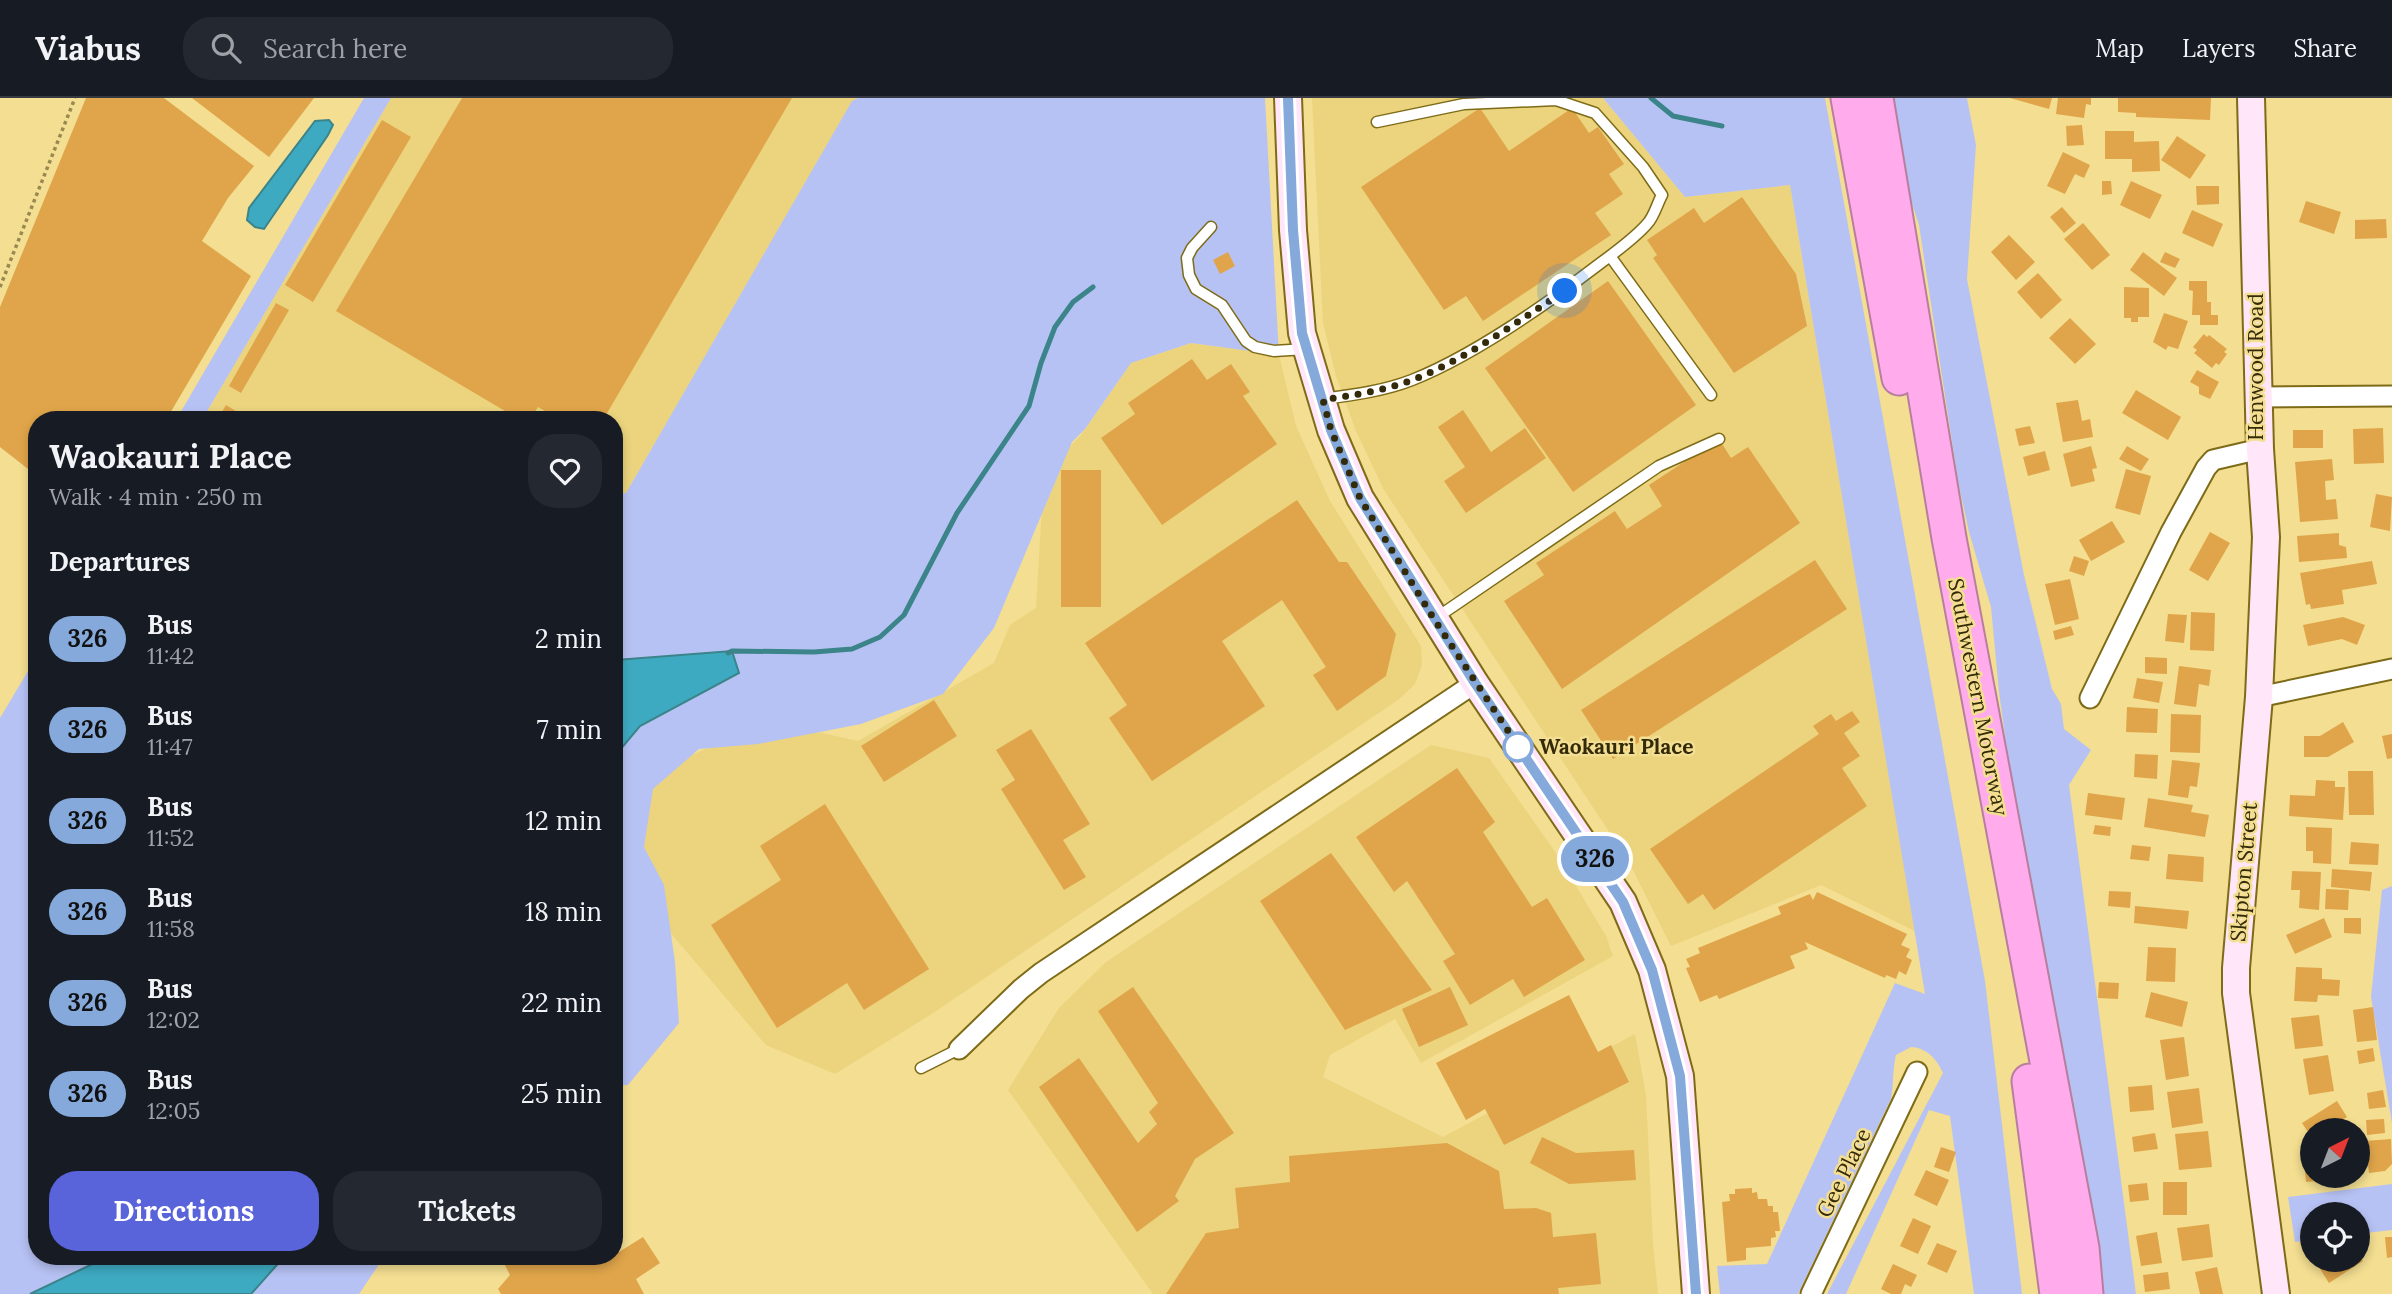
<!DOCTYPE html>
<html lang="en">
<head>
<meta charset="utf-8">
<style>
	:root { --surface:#171b24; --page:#242831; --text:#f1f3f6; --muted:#9ea1a6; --line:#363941; --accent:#5963da }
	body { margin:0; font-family:Lora,serif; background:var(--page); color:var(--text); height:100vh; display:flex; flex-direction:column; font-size:26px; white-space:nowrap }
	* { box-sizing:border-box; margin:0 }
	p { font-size:23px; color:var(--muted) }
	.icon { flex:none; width:38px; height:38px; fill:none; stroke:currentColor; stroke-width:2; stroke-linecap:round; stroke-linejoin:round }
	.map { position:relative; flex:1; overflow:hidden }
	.side { position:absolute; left:28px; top:313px; width:595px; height:854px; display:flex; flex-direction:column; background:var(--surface); border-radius:28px; box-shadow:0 4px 10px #0003 }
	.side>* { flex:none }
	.badge { padding:0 14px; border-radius:23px; font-size:24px; line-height:46px }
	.needle { width:46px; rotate:42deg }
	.tools { position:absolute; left:2300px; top:1020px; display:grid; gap:14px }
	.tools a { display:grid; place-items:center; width:70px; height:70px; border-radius:50%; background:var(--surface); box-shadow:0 4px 10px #0003; font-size:35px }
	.you { position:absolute; width:35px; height:35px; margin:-18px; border:5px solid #fff; border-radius:50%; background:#1a73e8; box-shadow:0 0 0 10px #1a73e833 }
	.map>.badge { position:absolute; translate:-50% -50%; box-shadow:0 0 0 4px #fff }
	h2 { padding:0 21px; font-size:26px; line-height:63px }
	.round { display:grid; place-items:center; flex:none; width:74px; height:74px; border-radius:28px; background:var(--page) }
	.summary { display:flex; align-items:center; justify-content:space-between; height:119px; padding:0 21px }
	h1 { font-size:33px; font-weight:800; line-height:52px }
	.action { display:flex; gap:14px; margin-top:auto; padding:14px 21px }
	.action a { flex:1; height:80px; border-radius:28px; background:var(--accent); color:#fff; font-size:28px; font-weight:800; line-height:80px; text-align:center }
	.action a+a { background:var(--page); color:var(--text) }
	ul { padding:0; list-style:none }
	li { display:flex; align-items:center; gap:21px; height:91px; padding:0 21px }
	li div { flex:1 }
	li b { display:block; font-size:26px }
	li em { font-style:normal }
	li .badge { min-width:77px; font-weight:700; text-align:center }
	header { display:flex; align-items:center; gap:42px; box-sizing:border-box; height:98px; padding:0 35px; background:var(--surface); border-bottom:2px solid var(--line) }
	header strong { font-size:33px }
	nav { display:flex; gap:38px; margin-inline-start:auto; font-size:24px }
	.search { width:490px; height:63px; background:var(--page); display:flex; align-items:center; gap:18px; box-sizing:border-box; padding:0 24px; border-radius:28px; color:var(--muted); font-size:26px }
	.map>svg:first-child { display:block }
	.built { fill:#ebd47d }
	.green { fill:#b7c2f4 }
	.water { fill:#3eaac2; stroke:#3b848a; stroke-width:2 }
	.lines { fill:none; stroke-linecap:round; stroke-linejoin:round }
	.stream { stroke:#3b848a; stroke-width:5 }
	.building { fill:#e0a54a }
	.service-casing { stroke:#7e6b17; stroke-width:13 }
	.minor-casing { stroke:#7e6b17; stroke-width:23 }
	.secondary-casing { stroke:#7e6b17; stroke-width:30 }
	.motorway-casing { stroke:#b87e9d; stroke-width:37 }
	.path { stroke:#988951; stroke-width:3.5; stroke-dasharray:3.5 3.5; stroke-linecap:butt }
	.service { stroke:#fff; stroke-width:10 }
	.minor { stroke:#fff; stroke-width:19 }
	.secondary { stroke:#ffe6f9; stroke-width:26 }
	.motorway { stroke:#ffabec; stroke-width:33 }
	.line-casing { stroke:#fff; stroke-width:16 }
	.line { stroke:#85a9db; stroke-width:10 }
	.walk { stroke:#332a09; stroke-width:7; stroke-dasharray:0 12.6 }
	.stop-dot { fill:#fff; stroke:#85a9db; stroke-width:3.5 }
	.labels { text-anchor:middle; stroke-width:5; stroke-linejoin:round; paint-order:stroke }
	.street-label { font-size:21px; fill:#332a09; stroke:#f3de91 }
	.stop-label { font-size:21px; font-weight:bold; fill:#332a09; stroke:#f3de91; text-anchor:start }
</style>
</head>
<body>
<header>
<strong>Viabus</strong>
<div class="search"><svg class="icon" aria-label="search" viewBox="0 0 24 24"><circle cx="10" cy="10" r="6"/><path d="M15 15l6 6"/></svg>Search here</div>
<nav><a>Map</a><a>Layers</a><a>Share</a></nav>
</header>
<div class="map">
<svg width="2392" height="1196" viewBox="0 0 2392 1196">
	<rect width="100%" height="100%" fill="#f3de91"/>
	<path class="built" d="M391,0H858L852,4L626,395L614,396V322H202Z
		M1312,0H1603L1685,99L1790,87L1915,833L1821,787L1671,848L1629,764L1384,392L1356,333L1336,278L1323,225Z
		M1191,245L1279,257L1296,328L1330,403L1421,548L1422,567L1415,586L1398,602L930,917L835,976L766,947L629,786L625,687L768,623L858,643L994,565L1010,527L1036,510L1044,374L1081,337L1131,265Z
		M1431,647L1489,660L1558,758L1606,838L1613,858L1421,965L1395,921L1330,957L1323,979L1443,1039L1635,936L1646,997L1653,1146L1658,1196H1153L1008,992L1059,910L1106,864Z"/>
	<path class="green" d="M364,0H391L202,322H176Z
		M858,0H1265L1279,257L1191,245L1131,265L1085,331L1072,344L994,530L943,596L861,626L758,646L699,651L653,691L644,749L664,787L675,864L679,925L628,987H614V396L626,395L852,3Z
		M1603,0H1825L1985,883L2022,1196H1974L1950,1018L1929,1012L1846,1196H1827L1943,975C1937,961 1927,950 1911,949L1896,957C1892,974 1894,985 1891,1001L1798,1196H1720L1717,1168L1767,1166L1895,885L1925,896L1790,87L1685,99Z
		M1890,0H1967L1976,47L1967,181L2024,477L2052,591L2061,606L2064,631L2091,652L2069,687L2136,1196H2081L1999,594L1991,509L1969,434L1958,383L1919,127L1893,46Z
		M37,558V1158L384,1159L359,1196H0V620Z
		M2392,788V1025L2371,899L2382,792Z
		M2392,1086V1132L2357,1136V1116H2312V1142L2295,1144L2288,1099Z"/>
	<path class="water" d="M329,22L333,27L328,37L264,131L255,129L247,122L249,110L315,23Z
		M732,553L739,575L640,628L614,659V564L616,562Z
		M107,1159V1158L284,1159L251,1196H30Z"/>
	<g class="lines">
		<path class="stream" d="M1651,0L1673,18L1722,28
			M728,555L732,553L814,554L852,551L880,539L904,517L957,415L1029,308L1041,265L1055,229L1073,204L1093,189"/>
	</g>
	<path class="building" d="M86,0H164L254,68L228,100L202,143L251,178L166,322H37V378L0,349V209Z
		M192,0H314L269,59Z
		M462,0H792L603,322H560L538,309L530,322H520L336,213Z
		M2010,0H2052L2049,11Z
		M2058,0H2091V7L2086,6L2084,20L2056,16Z
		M2118,0H2211L2210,22L2136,19V15L2118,14Z
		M1480,10L1509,53L1572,10L1589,35L1598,29L1624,66L1609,76L1623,96L1595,115L1611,137L1483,223L1466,198L1444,212L1361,89Z
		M382,22L411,39L313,204L285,187Z
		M2082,27L2084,47L2067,48L2066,28Z
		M2105,33H2134V44L2159,43L2160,73L2132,74V61H2105Z
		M2177,38L2206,57L2190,81L2161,62Z
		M2063,54L2090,67L2084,80L2075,76L2065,96L2047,88Z
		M2102,83H2111L2112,96L2102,97Z
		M2131,83L2162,97L2150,121L2120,107Z
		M2196,88H2219V106L2197,107Z
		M1742,99L1796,176L1807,228L1734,275L1653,160L1657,157L1647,142L1694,110L1704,125Z
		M2306,103L2341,114L2334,136L2299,124Z
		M2062,109L2076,125L2064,135L2050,119Z
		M2192,112L2223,126L2213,149L2182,135Z
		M2386,121L2387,140L2355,141V122Z
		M2083,125L2110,157L2092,172L2064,141Z
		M2009,137L2035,164L2016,182L1991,154Z
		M1228,154L1235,168L1220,176L1213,162Z
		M2143,154L2177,180L2164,198L2130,172Z
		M2165,154L2180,161L2175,170L2160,164Z
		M2038,175L2062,202L2041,221L2017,194Z
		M1608,183L1696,307L1573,394L1485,270Z
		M2189,183H2207V204H2211V217H2218V227H2200V217H2192L2193,193L2189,192Z
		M2124,189L2149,190V219H2138V224H2131V220H2124Z
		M276,205L289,212L241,295L229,288Z
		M2164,215L2188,223L2178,251L2168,248L2166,252L2153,244Z
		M2070,220L2096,246L2075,266L2049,240Z
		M2204,236L2207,239L2209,237L2227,251L2224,254L2227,256L2219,267L2216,265L2212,270L2194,255L2197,252L2193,249Z
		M1192,261L1207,282L1231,266L1250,294L1243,298L1277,346L1162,427L1101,340L1135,316L1128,305Z
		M2197,272L2219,284L2210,301L2199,296V289L2190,284Z
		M2136,292L2181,319L2168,342L2122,315Z
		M2078,302L2082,323L2090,321L2093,339L2063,344L2056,305Z
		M226,307L244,318L241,322H217Z
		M1463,312L1491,354L1525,330L1546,360L1466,415L1444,383L1465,369L1438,329Z
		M2030,328L2035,345L2019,348L2015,331Z
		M2383,330L2384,365L2354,366L2353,331Z
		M2293,332H2323V350H2293Z
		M1719,341L1731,360L1748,349L1800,425L1562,591L1504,503L1544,477L1536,465L1615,413L1627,431L1662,408L1649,387Z
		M2091,348L2097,370L2092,371L2095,383L2071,389L2063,356Z
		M2127,348L2149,361L2141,373L2119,361Z
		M2045,353L2050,372L2028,378L2023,359Z
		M2332,361L2334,382L2325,383L2326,402L2336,401L2338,421L2300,424L2295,364Z
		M2126,371L2151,378L2140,417L2115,410Z
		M1061,372H1101V509H1061Z
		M2376,396L2392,399L2390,433L2370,429Z
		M1297,402L1339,464H1347L1396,536L1386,578L1337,613L1313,577L1326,569L1282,502L1222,543L1265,608L1152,683L1109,620L1127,607L1085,545Z
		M2112,423L2125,444L2091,463L2079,442Z
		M2210,434L2230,445L2208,483L2189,472Z
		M2339,435V447L2346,449L2347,460L2299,464L2297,438Z
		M2074,458L2089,463L2084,478L2069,473Z
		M1815,462L1847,511L1613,661L1581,612Z
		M2372,463L2377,486L2342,492L2344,506L2311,511L2310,506L2306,507L2300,475Z
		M2070,481L2079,521L2055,527L2045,486Z
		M2191,514L2215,515L2214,553L2190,552Z
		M2168,516L2187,517L2184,545L2165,543Z
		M2343,519L2365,527L2357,547L2342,541L2308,548L2303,527Z
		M2071,528L2074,537L2055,542L2053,533Z
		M2145,559L2167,560V576L2145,575Z
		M2179,568L2211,572L2209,588L2199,586L2196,609L2174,606Z
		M2137,580L2163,584L2159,605L2133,600Z
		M934,602L957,638L884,684L861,648Z
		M2127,609L2158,611L2157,635L2126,634Z
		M1852,613L1860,624L1844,635L1860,658L1842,670L1867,708L1714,812L1703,796L1688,806L1650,751L1819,636L1813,628L1831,616L1836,623Z
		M2171,616L2201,617L2200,655L2170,654Z
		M2343,624L2354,644L2328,659H2304V638H2320Z
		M1031,631L1090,726L1063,742L1086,779L1064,792L1001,691L1015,682L996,652Z
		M2392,636V660L2387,661L2382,638Z
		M2135,656L2158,657L2157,681L2134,679Z
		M2172,662L2200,665L2197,689L2190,688L2188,700L2168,697Z
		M1457,670L1495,724L1483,734L1532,809L1547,800L1585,862L1524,899L1513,881L1470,907L1443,863L1455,856L1407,783L1394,794L1356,739Z
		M2348,673H2373L2374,717H2349Z
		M2316,682L2335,683V689H2345L2343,722L2289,718L2290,697L2315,698Z
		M2088,695L2125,700L2122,722L2085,717Z
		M2148,700L2193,707L2191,714L2209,717L2205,739L2144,729Z
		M825,706L929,871L864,912L847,885L777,930L711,827L781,782L760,748Z
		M2095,727L2111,729L2110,738L2093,736Z
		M2306,729L2332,730L2331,766L2313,765V753H2306Z
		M2351,744L2379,746L2378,767L2349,766Z
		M2132,747L2151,749L2149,763L2130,761Z
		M1331,755L1432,892L1345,932L1260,803Z
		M2168,756L2204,759L2203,784L2166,781Z
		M2332,771L2372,774L2370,793L2331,789Z
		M2292,773L2321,774L2319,812L2299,810L2300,792H2291Z
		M2326,791L2349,792L2348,812L2325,811Z
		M2109,793L2131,794L2130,810L2108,808Z
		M1817,794L1907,836L1901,847L1910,851L1906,859L1912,862L1906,877L1899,873L1896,881L1886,877L1885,880L1805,844L1808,851L1790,858L1795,870L1719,901L1717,897L1700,904L1686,870L1690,869L1686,861L1700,855L1698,850L1781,816L1778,809L1810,796L1813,802Z
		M2135,808L2189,813L2187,831L2134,825Z
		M2324,820L2332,839L2295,856L2286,837Z
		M2344,820H2361V836L2344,835Z
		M2148,849L2176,850L2175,884L2146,883Z
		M2296,869L2322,870V881L2340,882L2339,898L2318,897L2317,904L2294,903Z
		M2099,884L2119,885L2118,901L2098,900Z
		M1133,889L1234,1035L1195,1061L1175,1098L1179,1103L1137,1134L1039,989L1079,960L1138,1045L1157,1026L1149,1014L1158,1005L1098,913Z
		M1450,889L1468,927L1419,949L1402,911Z
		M2151,894L2188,904L2182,929L2145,919Z
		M1569,897L1598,954L1611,947L1629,984L1504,1047L1485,1011L1466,1022L1436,965Z
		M2373,909L2377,942L2357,944L2353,912Z
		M2319,917L2323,948L2295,951L2291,920Z
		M2184,939L2189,978L2166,982L2160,942Z
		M2373,950L2375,963L2359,966L2357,953Z
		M2328,957L2334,993L2309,997L2303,961Z
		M2152,987L2154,1012L2130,1014L2128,989Z
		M2199,990L2203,1025L2172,1030L2167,994Z
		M2383,992L2386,1009L2369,1011L2367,995Z
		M2337,1003L2347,1019L2325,1032H2312V1040L2302,1025Z
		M2384,1021L2385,1035L2367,1037L2366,1022Z
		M2208,1033L2212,1069L2179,1072L2175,1036Z
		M2155,1035L2158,1051L2134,1054L2132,1039Z
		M1542,1039L1576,1055L1634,1052L1636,1082L1569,1086L1530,1065Z
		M2391,1041L2392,1066L2385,1073L2369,1075L2365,1043Z
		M1447,1045L1499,1073L1504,1111L1536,1110L1551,1115L1553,1139L1596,1135L1601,1186L1558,1190L1559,1196H1166L1206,1135L1239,1130L1235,1090L1290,1084L1289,1058Z
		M1941,1049L1956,1054L1949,1074L1934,1069Z
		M2312,1061V1078H2347V1080L2306,1084L2304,1062Z
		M1926,1072L1949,1082L1937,1108L1914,1097Z
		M2163,1084H2187V1117H2163Z
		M2147,1085L2149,1102L2130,1104L2128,1087Z
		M1752,1090V1095L1757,1094L1758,1101H1767L1768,1108H1773V1114H1778L1780,1133H1775L1776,1139L1771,1140V1148L1746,1150V1162L1727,1164L1722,1104L1730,1103L1729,1096H1735V1091Z
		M1913,1120L1931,1128L1918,1156L1900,1148Z
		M2209,1126L2213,1159L2182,1163L2177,1130Z
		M2157,1134L2162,1165L2141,1168L2136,1138Z
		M643,1139L660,1165L636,1181L644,1196H501L498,1191L510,1177L502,1161L506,1158H614V1145L619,1154Z
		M2385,1139H2392V1159L2387,1160Z
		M1937,1145L1957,1153L1947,1175L1927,1166Z
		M2357,1155L2363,1163L2329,1185L2317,1166L2324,1162H2357Z
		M1893,1166L1917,1177L1911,1189L1905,1186L1901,1196H1891L1881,1191Z
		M2217,1169L2223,1196H2200L2195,1174Z
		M2168,1174L2170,1191L2145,1194L2143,1177Z"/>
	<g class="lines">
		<g class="service-casing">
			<path id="service" d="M1211,129L1192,150L1187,160L1189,177L1196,191L1222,207L1246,243L1255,249L1274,253L1306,251
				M1610,158L1711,297
				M1323,301C1353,297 1384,293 1412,282C1475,257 1544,208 1598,167C1614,155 1634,141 1647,126C1654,119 1657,106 1662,97L1643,69L1595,15L1556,2L1464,6L1377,24
				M1436,520L1659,368L1719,341
				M921,970L959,951"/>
		</g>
		<g class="minor-casing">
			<path id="minor" d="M2259,299L2392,298
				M2259,599L2392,571
				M2090,600L2171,434L2206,370L2213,362L2260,351
				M959,951L1021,891L1041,875L1475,585
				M1811,1196L1917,974"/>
		</g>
		<g class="secondary-casing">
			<path id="secondary" d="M1288,0L1293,132L1302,235L1331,332L1360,400L1475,585L1623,804L1652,872L1680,978L1696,1196
				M2251,0L2260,351L2266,439L2259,599L2236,870V895L2276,1196"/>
		</g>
		<g class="motorway-casing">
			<path id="motorway" d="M1848,0L1899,280
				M1876,0L1949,440L2082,1150L2086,1196
				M2029,983L2057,1196"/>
		</g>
		<path class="path" d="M0,189L75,0"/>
		<use href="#service" class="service"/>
		<use href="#minor" class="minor"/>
		<use href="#secondary" class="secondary"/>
		<use href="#motorway" class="motorway"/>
	</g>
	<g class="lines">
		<g class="line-casing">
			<path id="line" d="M1288,0L1293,132L1302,235L1331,332L1360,400L1475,585L1623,804L1652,872L1680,978L1696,1196"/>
		</g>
		<use href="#line" class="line"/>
		<path class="walk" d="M1518,649L1520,651L1434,521L1360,400L1331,332L1323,302C1353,297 1383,293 1412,282C1467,261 1516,224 1565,193"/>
	</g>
	<circle class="stop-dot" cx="1518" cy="649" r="14"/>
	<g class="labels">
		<g class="street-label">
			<text transform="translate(2256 269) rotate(-90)" y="7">Henwood Road</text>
			<text transform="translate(1978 599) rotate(79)" y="7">Southwestern Motorway</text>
			<text transform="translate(2244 774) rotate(-85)" y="7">Skipton Street</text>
			<text transform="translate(1844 1075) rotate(-64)" y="7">Gee Place</text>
		</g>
		<g class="stop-label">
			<text x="1539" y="656">Waokauri Place</text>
		</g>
	</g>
</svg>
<div class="tools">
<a><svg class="needle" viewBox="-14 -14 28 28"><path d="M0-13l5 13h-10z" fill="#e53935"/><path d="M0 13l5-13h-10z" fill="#9ea1a6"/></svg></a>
<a><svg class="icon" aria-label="locate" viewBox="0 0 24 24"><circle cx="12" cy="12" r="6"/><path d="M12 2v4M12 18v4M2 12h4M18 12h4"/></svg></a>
</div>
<div class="you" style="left:1565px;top:193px"></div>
<b class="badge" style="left:1595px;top:761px;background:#85a9db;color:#111">326</b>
<section class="side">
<div class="summary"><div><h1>Waokauri Place</h1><p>Walk · 4 min · 250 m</p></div><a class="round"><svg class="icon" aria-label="heart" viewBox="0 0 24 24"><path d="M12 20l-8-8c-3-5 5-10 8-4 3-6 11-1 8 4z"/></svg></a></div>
<h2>Departures</h2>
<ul>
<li><span class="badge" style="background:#85a9db;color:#111">326</span><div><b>Bus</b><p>11:42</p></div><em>2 min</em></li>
<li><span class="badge" style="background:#85a9db;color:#111">326</span><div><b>Bus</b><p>11:47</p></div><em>7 min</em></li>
<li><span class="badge" style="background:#85a9db;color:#111">326</span><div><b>Bus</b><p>11:52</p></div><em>12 min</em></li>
<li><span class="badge" style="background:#85a9db;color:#111">326</span><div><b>Bus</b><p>11:58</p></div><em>18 min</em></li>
<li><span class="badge" style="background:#85a9db;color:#111">326</span><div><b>Bus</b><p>12:02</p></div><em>22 min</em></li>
<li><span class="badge" style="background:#85a9db;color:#111">326</span><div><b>Bus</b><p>12:05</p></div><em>25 min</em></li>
</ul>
<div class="action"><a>Directions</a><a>Tickets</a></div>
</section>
</div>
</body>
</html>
